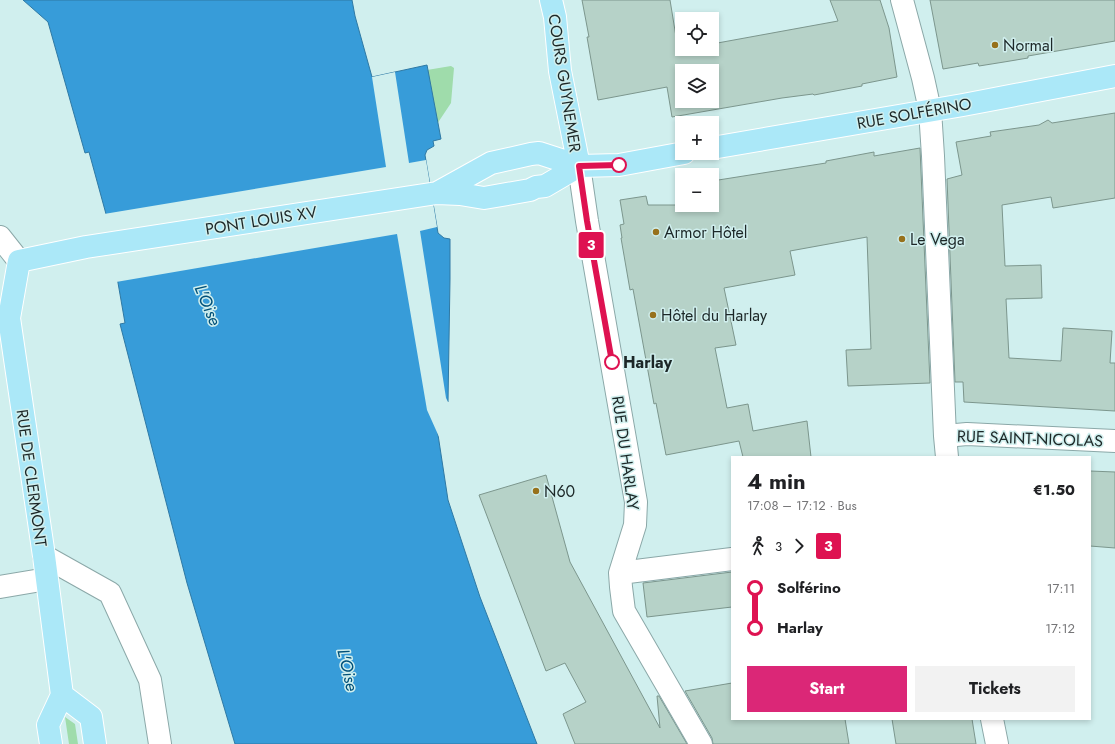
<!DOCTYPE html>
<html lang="en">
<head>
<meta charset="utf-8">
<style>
	:root { --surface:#fff; --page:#f2f2f2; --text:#202124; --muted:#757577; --accent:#db2777 }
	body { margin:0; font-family:Jost,sans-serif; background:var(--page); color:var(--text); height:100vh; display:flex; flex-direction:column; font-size:15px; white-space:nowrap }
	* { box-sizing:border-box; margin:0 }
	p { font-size:13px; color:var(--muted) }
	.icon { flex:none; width:22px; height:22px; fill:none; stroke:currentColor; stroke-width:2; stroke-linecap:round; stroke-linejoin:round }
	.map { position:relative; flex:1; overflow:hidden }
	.side { position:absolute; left:731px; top:456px; width:360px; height:264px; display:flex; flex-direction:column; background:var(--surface); border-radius:0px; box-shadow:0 2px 6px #0003 }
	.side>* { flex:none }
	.badge { padding:0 8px; border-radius:3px; font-size:14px; line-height:26px }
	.buttons { position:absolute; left:675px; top:12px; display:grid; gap:8px }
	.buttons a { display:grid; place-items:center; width:44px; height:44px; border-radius:0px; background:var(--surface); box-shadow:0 2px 6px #0003; font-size:20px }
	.map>.badge { position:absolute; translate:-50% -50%; box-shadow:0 0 0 2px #fff }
	.legs { display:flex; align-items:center; gap:6px; height:44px; padding:0 16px; font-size:13px }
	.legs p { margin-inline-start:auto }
	.head { display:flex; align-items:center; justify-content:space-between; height:68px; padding:0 16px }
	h1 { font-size:22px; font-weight:700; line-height:30px }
	.button { display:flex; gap:8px; margin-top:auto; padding:8px 16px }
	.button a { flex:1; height:46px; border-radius:0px; background:var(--accent); color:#fff; font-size:16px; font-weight:700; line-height:46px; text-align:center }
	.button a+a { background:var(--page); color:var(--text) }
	ul { padding:0 16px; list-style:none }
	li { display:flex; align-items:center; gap:14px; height:40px; font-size:15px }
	li i { display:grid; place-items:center; width:6px; height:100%; margin:0 5px; background:currentColor }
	li i::after { content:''; width:10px; height:10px; margin:-5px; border:3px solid; border-radius:50%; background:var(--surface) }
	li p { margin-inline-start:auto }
	li:first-child i { background:linear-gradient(#0000 50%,currentColor 0) }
	li:last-child i { background:linear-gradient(currentColor 50%,#0000 0) }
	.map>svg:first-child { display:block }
	.green { fill:#9fdcab }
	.water { fill:#379cd9; stroke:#2f79a4 }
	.pier { fill:#d0efee }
	.building { fill:#b6d2c8; stroke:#7c968d; fill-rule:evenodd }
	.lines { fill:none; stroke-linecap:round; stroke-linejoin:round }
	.minor-casing { stroke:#8ba8a8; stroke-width:24 }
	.major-casing { stroke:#fff; stroke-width:24 }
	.minor { stroke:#fff; stroke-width:22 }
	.major { stroke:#abe8f8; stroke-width:22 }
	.line-1-casing { stroke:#fff; stroke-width:9 }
	.line-1 { stroke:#de1251; stroke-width:6 }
	.poi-dot { fill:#97711c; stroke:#d0efee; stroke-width:1.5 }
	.stop-1-dot { fill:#fff; stroke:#de1251; stroke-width:2 }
	.labels { text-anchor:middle; stroke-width:3; stroke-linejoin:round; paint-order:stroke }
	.poi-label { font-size:16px; fill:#1c2727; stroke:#d0efee; text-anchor:start }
	.street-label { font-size:16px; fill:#1c2727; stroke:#d0efee }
	.stop-label { font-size:16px; font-weight:bold; fill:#1c2727; stroke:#d0efee; text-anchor:start }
	.water-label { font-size:17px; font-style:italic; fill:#005079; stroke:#d0efee }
</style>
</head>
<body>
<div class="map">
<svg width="1115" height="744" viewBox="0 0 1115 744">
	<rect width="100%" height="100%" fill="#d0efee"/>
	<path class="green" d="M451,66L454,68L451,103L437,124L427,70Z
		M65,717L75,724L78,744H69Z"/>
	<path class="water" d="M23,0H352L355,16L372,77L427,65L441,139L433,141L434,146L427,150L425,155L438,233L444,238L450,239V279L448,402L441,404L435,415L448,500L480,597L537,744H235L187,583L120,324L125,323L106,214L89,152L85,153L48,22Z"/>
	<path class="pier" d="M395,72L409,163L426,160L437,227L420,231L446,398L449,404L442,405L437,415L440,439L427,410L397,234L116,282L104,214L386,167L372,77Z"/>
	<path class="building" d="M582,0H670L678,49H712V44L838,21L830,0H880L889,28L897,77L862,84V86L814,95L813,94L782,98L672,117L667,87L598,100L587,37H589ZM682,71H712V101H682Z
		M930,0H1115V41L1028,56V58L1004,62L979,66L978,63L943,69Z
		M1115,113V198L1053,208L1051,197L1002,205L1005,266L1041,265L1042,298L1006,299L1009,358L1061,361L1063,328L1112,331L1110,363H1115V411L964,402L963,382H955L947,179L962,175L956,142L991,136L990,132L1039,125L1048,120L1052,123Z
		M920,148L930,383L848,386L846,350L871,349L867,237L790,251L795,275L724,288L736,345L715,348L727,408L748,404L753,431L807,421L811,457H743L739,441L666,455L656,403L654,404L633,289L630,290L621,238H622L620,225L624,224L620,200L646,196L648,205H712V181L826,163V161L874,152V156Z
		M1090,471L1115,472V548L1090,546Z
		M546,475L570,562L660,728L657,696H659L687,744H575L563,714L586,702L565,663L546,671L479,495Z
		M732,572V607L647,617L643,583Z
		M732,683V719H845L849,744H713L712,738L685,691Z
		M892,719H972L976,744H896Z"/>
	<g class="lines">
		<g class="minor-casing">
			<path id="minor" d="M902,0L923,78L930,110L933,156L945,436L947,457
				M579,166L587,221L636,502L635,525L620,573L621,587L624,611L701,744
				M0,237L19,261
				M945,436L967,434L1115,441
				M44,556L110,593L150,680L160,744
				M620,573L732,559
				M0,587L47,579
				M992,719L997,744"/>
		</g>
		<g class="major-casing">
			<path id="major" d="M551,0L555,17L560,71L579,166
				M712,148L963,105L1115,76
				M437,193L491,163L531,154L539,153L579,166L619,165L684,153
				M62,695L91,717L95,744
				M51,744L48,725L62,695L44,556L9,318L19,261L86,247L437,193L460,194L484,198L530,190L536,187L545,186L579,166"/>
		</g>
		<use href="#minor" class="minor"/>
		<use href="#major" class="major"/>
	</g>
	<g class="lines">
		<g class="line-1-casing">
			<path id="line-1" d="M612,362L587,221L579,166L619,165"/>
		</g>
		<use href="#line-1" class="line-1"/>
	</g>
	<g class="poi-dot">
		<circle cx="995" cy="45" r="4"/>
		<circle cx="656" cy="232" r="4"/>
		<circle cx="902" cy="239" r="4"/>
		<circle cx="653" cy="315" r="4"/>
		<circle cx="536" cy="491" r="4"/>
	</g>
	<g class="stop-1-dot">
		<circle cx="619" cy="165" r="7"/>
		<circle cx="612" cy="362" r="7"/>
	</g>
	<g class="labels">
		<g class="poi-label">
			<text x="1003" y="51">Normal</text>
			<text x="664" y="238">Armor Hôtel</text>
			<text x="910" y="245">Le Vega</text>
			<text x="661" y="321">Hôtel du Harlay</text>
			<text x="544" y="497">N60</text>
		</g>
		<g class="street-label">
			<text transform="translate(565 83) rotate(81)" y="6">COURS GUYNEMER</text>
			<text transform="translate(914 113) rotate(-10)" y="6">RUE SOLFÉRINO</text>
			<text transform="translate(261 220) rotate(-9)" y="6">PONT LOUIS XV</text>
			<text transform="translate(1030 438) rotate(2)" y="6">RUE SAINT-NICOLAS</text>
			<text transform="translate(626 453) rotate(82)" y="6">RUE DU HARLAY</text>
			<text transform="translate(32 478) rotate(82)" y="6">RUE DE CLERMONT</text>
		</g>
		<g class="stop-label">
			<text x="623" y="368">Harlay</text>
		</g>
		<g class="water-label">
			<text transform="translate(208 305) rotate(67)" y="6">L'Oise</text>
			<text transform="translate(348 670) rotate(77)" y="6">L'Oise</text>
		</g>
	</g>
</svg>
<div class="buttons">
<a><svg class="icon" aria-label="locate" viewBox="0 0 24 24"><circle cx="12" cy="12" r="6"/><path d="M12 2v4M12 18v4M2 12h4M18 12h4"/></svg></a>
<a><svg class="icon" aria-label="layers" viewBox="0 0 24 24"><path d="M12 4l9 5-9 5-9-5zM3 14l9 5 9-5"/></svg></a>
<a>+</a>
<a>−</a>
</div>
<b class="badge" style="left:591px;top:245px;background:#de1251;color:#fff">3</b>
<section class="side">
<div class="head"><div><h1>4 min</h1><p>17:08 – 17:12 · Bus</p></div><b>€1.50</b></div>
<div class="legs"><svg class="icon" aria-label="walk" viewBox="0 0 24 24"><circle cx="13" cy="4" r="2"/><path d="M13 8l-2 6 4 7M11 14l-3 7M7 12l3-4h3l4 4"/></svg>3<svg class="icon" aria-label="forward" viewBox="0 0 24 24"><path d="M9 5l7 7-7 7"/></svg><b class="badge" style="background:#de1251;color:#fff">3</b></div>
<ul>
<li><i style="color:#de1251"></i><b>Solférino</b><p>17:11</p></li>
<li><i style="color:#de1251"></i><b>Harlay</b><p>17:12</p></li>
</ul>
<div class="button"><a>Start</a><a>Tickets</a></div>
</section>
</div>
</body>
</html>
